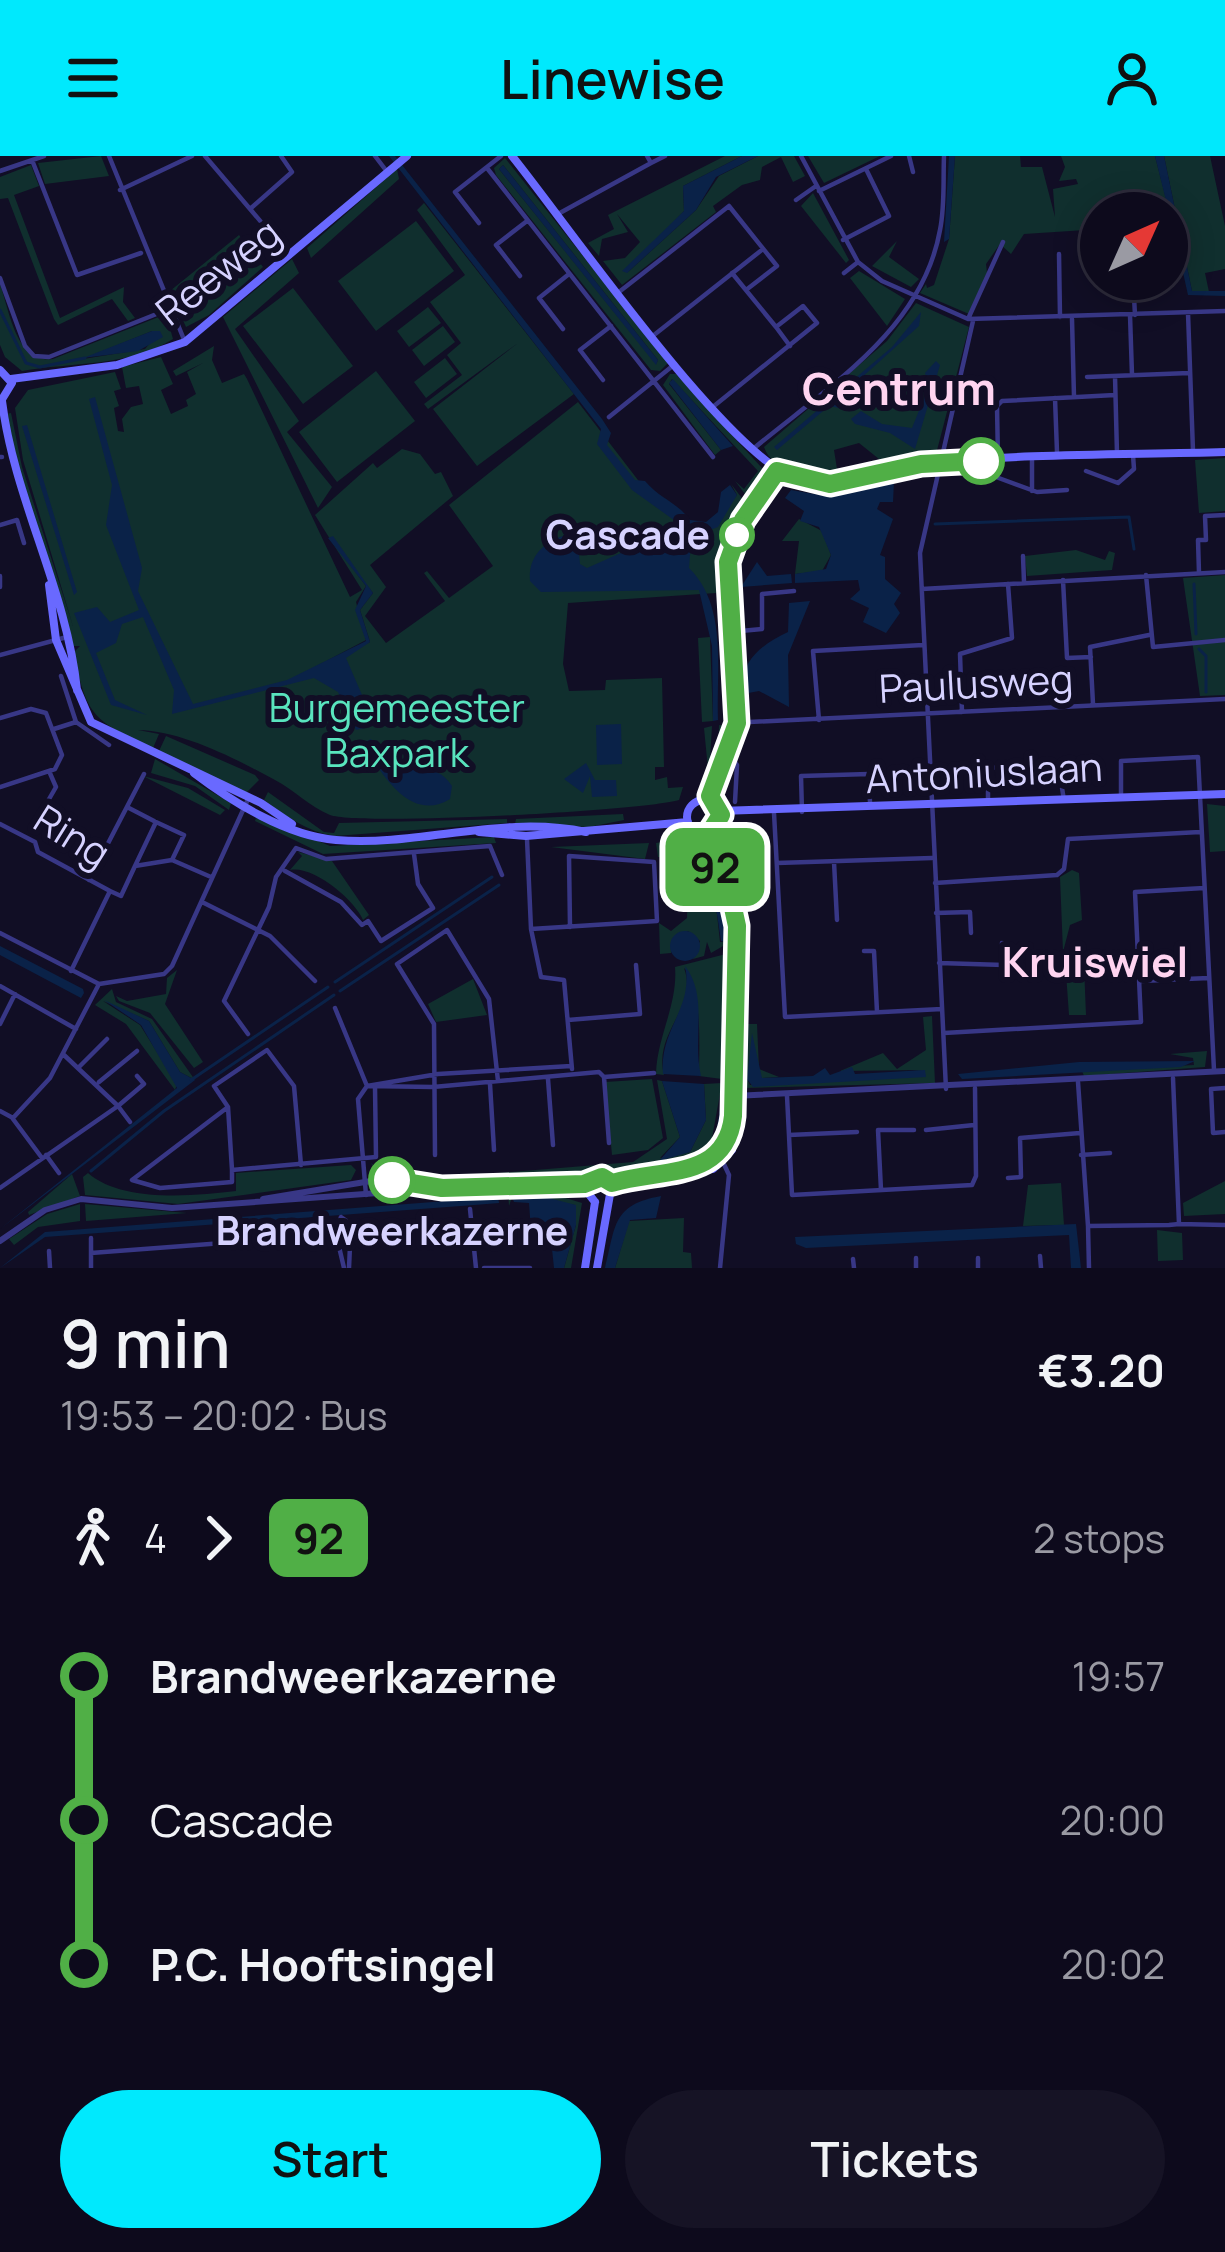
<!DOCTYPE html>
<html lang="en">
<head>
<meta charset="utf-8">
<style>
	:root { --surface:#0d0a1c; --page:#161325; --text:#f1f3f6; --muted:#9a9aa3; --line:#2d2b3b; --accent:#00e9fd }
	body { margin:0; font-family:Manrope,sans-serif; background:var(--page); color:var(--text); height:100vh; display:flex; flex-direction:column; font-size:45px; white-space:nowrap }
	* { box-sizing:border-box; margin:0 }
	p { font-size:39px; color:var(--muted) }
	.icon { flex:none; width:66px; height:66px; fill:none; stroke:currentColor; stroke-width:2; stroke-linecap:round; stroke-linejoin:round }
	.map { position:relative; height:1112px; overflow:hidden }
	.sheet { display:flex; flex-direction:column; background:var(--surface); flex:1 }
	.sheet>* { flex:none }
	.badge { padding:0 24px; border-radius:18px; font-size:42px; line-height:78px }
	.needle { width:78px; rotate:45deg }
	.fabs { position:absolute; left:1080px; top:36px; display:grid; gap:24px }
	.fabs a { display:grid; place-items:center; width:108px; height:108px; border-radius:50%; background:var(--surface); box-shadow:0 6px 30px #0003,0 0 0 3px var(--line); font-size:60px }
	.map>.badge { position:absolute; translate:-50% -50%; box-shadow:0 0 0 6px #fff }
	.legs { display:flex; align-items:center; gap:18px; height:132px; padding:0 60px; font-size:39px }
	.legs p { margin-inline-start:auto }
	.summary { display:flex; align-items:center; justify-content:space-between; height:204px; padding:0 60px }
	h1 { font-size:66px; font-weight:600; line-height:90px }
	.button { display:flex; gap:24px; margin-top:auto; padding:24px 60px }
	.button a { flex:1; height:138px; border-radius:72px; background:var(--accent); color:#111; font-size:48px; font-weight:600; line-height:138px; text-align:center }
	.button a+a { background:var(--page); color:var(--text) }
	ul { padding:0 60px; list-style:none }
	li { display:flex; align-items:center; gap:42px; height:144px; font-size:45px }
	li i { display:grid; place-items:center; width:18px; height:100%; margin:0 15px; background:currentColor }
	li i::after { content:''; width:30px; height:30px; margin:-15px; border:9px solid; border-radius:50%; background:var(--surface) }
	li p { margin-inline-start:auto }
	li:first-child i { background:linear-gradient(#0000 50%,currentColor 0) }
	li:last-child i { background:linear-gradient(currentColor 50%,#0000 0) }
	header { display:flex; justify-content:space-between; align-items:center; height:156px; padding:0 60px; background:var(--accent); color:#111; font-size:54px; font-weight:600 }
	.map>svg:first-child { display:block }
	.green { fill:#102f2e; fill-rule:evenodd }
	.water { fill:#0a2248 }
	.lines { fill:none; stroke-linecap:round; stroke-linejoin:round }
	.stream { stroke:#0a2248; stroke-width:3 }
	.minor { stroke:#383786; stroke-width:4.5 }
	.tertiary { stroke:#383786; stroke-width:6 }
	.secondary { stroke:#6969ff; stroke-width:8 }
	.line-1-casing { stroke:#fff; stroke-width:27 }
	.line-1 { stroke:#50af46; stroke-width:18 }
	.stop-1-dot { fill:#fff; stroke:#50af46; stroke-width:6 }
	.labels { text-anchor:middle; stroke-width:12; stroke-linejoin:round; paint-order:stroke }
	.street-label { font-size:39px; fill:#d6d2ff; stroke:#110e25 }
	.stop-label { font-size:39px; font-weight:bold; fill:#d6d2ff; stroke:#110e25; text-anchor:end }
	.park-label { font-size:39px; fill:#59e4be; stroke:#110e25 }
	.neighbourhood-label { font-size:42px; font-weight:bold; fill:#ffd4f0; stroke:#110e25 }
	.quarter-label { font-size:45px; font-weight:bold; fill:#ffd4f0; stroke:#110e25 }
</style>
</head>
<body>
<header><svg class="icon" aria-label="menu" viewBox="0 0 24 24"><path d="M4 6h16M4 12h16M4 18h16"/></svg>Linewise<svg class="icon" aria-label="person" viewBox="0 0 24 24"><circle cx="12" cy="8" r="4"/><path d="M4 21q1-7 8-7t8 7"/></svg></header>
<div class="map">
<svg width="1225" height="1112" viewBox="0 0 1225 1112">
	<rect width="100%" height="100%" fill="#110e25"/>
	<path class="green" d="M101,0L109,20L45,28L38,7Z
		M725,0H742L683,30L684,55L627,117L696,54L719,20L758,0H794L805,20L793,26L781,1L762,11L760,24L742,29L713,50L716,56L622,129L603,105L625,102L640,86L617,58L628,76L602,83L599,100L588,87L614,73L608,59Z
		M808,0H880L824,27Z
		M955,0H1020L1021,11H1042L1055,61L1053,33L1078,28L1076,23L1059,25L1065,11L1061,0H1155L1173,70H1167V57H1101V73L1024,78L1011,98L1000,88L986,108L987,117L969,158L920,137L926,128L927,132L934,129L949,83Z
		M1164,0H1210L1225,70V113L1205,117L1209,136L1192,135Z
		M505,2L668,207L660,215L651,214L496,19L494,12ZM503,9L658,204L656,208L499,13Z
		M31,9L39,30L14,39L60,162L124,131L123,146L135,162L128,165L112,143L58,169L54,163L8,42L0,43V21Z
		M397,13L399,23L311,102L307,92Z
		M813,37L849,104L846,107L801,50Z
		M424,47L574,238L477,310L433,253L518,187L428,253L424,248L462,219L447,199L461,187L430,146L465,119L417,54Z
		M416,65L454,115L376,175L338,125Z
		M239,79L263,111L209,159L186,171L170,135Z
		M897,85L889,101L919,123L911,131L872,110Z
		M292,103L299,117L235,173L299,265L287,276L332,331L318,352L223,161Z
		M859,115L905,143L887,170L850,122Z
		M0,128C10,156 16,208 53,203L166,158L173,183C130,211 71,206 22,215L5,201L0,189ZM152,175H160L145,193L83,203Z
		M293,132L353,210L303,248L243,170Z
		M916,147L969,171L935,302L884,307L859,287L834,294L837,313L828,322C803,321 773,316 764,291L887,185Z
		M428,151L441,167L409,191L397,175Z
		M443,170L455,186L424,210L412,194Z
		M214,190L212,204L222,227L244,218L247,223L350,441L362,434L315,359L373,307L377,312L402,293L420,298L435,318L441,316L453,340L370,409L386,431L365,460L386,487L445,445L424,417L427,415L449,442L493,410L449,349L578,246L661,354L705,376L737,339L731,328L745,346L734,359L716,437L568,447L563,508L569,535L605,534L606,524L662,522L664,611H655V624L667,621L668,632L683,631L679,644C641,655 360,670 330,659C310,651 294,634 275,624C236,603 183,575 138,574L159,578L153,592C94,565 86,561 74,496L80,490H73L16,310L6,258L11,257L22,311L73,470L23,304L15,252L28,234L115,216L121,233L114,235L119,250L114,252L118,275L124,276L122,263L131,251L143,248L139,230L126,232L122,211L161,201L173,228L161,234L171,258L188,250L186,244L196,238L187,216L203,207L176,220L173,215ZM329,381L373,437L360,454L370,486L298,520L366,484L356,446L366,430Z
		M445,202L457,218L426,242L414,226Z
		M376,215L415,265L337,326L299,276Z
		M670,218H676L762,312L763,321L748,342L735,325L744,333L758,315L672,223L669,228L721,294L715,299L663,229Z
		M1225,302V355L1199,357L1195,304Z
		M799,363L822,375L831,399L822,415L795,418L799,385H782Z
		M1076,394L1105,404L1109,395L1115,397L1112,414L1027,420L1025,400Z
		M1225,419V539L1200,540L1183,422Z
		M710,481L713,565L702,566L698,482Z
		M719,569L729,570C728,589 723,601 708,613L704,572L712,570L710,603L718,602Z
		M166,580L255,619L259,624L246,637L159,595Z
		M155,603L231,647L229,654L195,630L151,617Z
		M143,620L188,632L225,654L220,659Z
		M268,636L324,676L334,677L339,667L507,663V667L335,680C307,676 286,660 264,644Z
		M1207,648L1225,650V695L1210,696Z
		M623,658L624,664L589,671L515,668L516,663Z
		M257,659L330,690L494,681L496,687L323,698L255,665Z
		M737,670L741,744C731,716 709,694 737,670Z
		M682,683L709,718L703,722L717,758L720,786H730L711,797L707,786L704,800L693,803L700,785L688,775L673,782L671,797L660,798L659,767L671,775L687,762L689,703L658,701L656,687Z
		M649,687L645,703L551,691Z
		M298,696L332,705L369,759L363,764C355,744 313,709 290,714L302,700Z
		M1072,714L1079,717L1082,764L1070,769L1063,796L1060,721Z
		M726,798L722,923L699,920C699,894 703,830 684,812C699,852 653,875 664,919L656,918C657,880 678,849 675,811Z
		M1070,801L1084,810L1086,859H1069L1065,803Z
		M177,814L165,848L203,906L194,912L150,857L119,845L116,840L127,845L166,838L167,822Z
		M473,823L487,859L436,866L428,848Z
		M112,833L116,846L152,863L195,924L180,916L149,865L103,845L140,869L177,928L175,934L126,868L95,849Z
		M932,860L935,927L743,932L744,868H757L759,913L779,921L762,922L757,917L747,923L750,929L924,914L840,915L883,897L897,913L926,894L923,861Z
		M1207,895L1205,911L1084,920L1082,915L1194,909L1193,902L1170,898Z
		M652,923L663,982L648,994L612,999L605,926Z
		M657,924L662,925L680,981L660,1002L690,996L706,964L704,928L722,927L708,1004L618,1023L598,1018L581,1025C599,1013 614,1023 633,1016L595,1015L573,1023L458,1025L376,1017L371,1007L381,1015L450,1021L633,1006L667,983Z
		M351,1009L356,1014L351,1024L178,1048L85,1039L83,1021L88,1017C122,1047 194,1040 236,1035V1017Z
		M72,1018L80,1040L29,1059L28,1056Z
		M1225,1025V1058L1184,1060L1183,1047Z
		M1061,1027L1064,1069L1023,1070L1028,1029Z
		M546,1036L582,1047L571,1112H564L576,1069L575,1049L512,1041L509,1050L508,1037Z
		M80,1048V1065L38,1071L14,1089L9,1083L47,1058Z
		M85,1048L187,1057L86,1065Z
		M684,1062L683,1096L691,1097L692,1112H615L629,1065Z
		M1157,1074L1182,1077L1183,1104L1158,1105Z"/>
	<path class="water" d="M389,0H395L602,263L611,277L607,289L635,324L645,325C660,343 677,346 690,364L706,366L718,356L721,336L730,329L737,339L718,371L686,383L678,367L632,334L597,288L601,273Z
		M742,0H758L716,21L696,54L627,117L622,115L684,55L683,30Z
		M949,0H955L949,83L944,86Z
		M1155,0H1164L1192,135H1225V140L1188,139L1174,76L1167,75L1172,69Z
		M503,9L658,204L656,209L499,13Z
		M921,156L919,170L850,232L851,246L844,253L829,250L777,294L774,291L892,191Z
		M152,175H160L163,181L138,195L83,202Z
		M936,205L940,209L915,293L890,277L855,268L851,263L861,255L882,268L912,272L929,230L925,217Z
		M673,223L733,290L721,294L669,227Z
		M95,241L142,412L138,435L193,548L287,524L366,485L355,454L366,430L328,382L333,380L373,437L360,454L370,486L346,502L362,539L364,572L356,574L338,536L314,522L172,558L174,534L143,461L122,468L116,487L96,497L115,544L147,559L111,549L74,457L97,451L110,466L139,454L106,369L112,329L89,243Z
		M27,269L77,436L74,439L22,270Z
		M894,325L893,346H880L877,353L893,363L880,399L885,401V423L901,437L894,448L900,457L886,477L863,466L869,452L850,443L860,434L858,424L795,427V418L826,413L831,399L819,371L800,365L804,355L785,342L791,334L831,341Z
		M563,380L578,387L580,408L587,412L639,389L670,394L691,387L689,412C728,450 716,514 718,564L713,565L712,490L699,434L541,436L530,425C528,402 542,387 563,380Z
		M757,406L767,420L791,418L792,427L741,431Z
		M810,445L788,499L789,551L759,535L743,538C739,505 761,489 788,476L789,447Z
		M621,568L622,608L597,609L596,569Z
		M371,583L391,615C416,615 436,606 452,630L450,643C410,668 380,616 363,587Z
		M586,607L595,624H616L617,640L592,641L590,620L583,637L564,623Z
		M707,719L727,759L728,787L721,785L717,758L703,722Z
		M670 790a15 15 0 1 1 30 0a15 15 0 1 1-30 0Z
		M0,790L83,833L84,837L81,842L0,799Z
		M726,798L731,808L726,950L714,990L720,953Z
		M685,810C709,841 692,883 701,920L663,918C659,873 694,852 685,810Z
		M104,844L149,865L180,916L195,924L0,1073L177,932L141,869Z
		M752,877L762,922L813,920L825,912L830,919L852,911L855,918L925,914L926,921L753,931L747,923Z
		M1195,905L1181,911L962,923L958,918L1079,906Z
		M662,925L704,928L706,964L690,996L659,1005L680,981Z
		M541,1040L576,1049V1069L564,1112H554L550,1074L531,1075L529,1047L514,1046L512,1041Z
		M661,1040L656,1062L630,1064L615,1112H605C616,1069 612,1049 661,1040Z
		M498,1041L499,1047L474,1049L45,1081L0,1112L45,1076Z
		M1076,1068L1081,1112H1071L1069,1079L806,1092L796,1088L795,1081Z"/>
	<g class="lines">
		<path class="stream" d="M0,154L26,207L40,211L85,202
			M935,368L1129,361L1134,393
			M1194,428L1196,478
			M1199,493L1206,500V536
			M335,826L492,721
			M340,835L499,729
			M191,924L328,831
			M91,1015L164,955L334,839"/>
		<path class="minor" d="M109,0L185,186
			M205,0L290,100
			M375,0L388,17
			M801,0L858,106L882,125L968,163L1225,155
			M909,0L913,16
			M32,4L77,119L141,97
			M651,7L665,0
			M487,12L713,301
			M0,15L44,0
			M120,34L192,0
			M819,35L891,0
			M796,44L816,30
			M250,53L292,16L281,0
			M558,58L651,7L647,0
			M479,67L455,36L501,0
			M843,84L889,60L866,13
			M1059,98L1060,161
			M844,117L858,106
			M520,120L496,89L527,65
			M0,122L25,190L34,200L49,201L169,153
			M1133,123L1135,159
			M619,136L729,50L777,110L746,134
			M1188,157L1193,295
			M1130,159L1132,219
			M968,163L1003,86
			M1072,163L1074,241
			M776,171L790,190
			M563,173L539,142L569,118
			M654,179L763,93
			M1115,220L1117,298
			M1087,221L1189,217
			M603,224L580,194L611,170
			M1055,242L1057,296
			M714,250L817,167L803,150L776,171L732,117
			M609,261L675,208
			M753,293C826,232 922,175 940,74C945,50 943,24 944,0
			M0,301H2
			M998,304L997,250L1002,245L1115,239
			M1086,315L1118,327L1134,313L1133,299
			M996,321L1037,336L1067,334
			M1032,335V303
			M0,369L17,364L24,387
			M1023,400L1024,426
			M1199,417L1198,384H1206L1205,360L1225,359
			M1146,419L1153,491L1225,484
			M0,420V431
			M1063,424L1067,502L1091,501
			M922,433L1225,416
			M730,476L762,473V438L794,435
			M0,499L67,481
			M61,520L76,566L109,589
			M1093,548L1090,491L1149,479
			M962,556L960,498L1012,482L1008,428
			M0,562L31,553L46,557L62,599L55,613L0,631
			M819,564L813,495L923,489
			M730,567L1225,543
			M54,573L76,566
			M729,597L737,609L735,646
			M1121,641V605L1198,601L1214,914
			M988,647V612L1058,608L1064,644
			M127,651L154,665
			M802,656L801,620L869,618L870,647
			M41,657L56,631L49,615
			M774,657L785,861L942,853
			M0,668L35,686L38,696L110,735L71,815
			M527,683L531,773L541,821L564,824L572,913
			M834,706L837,764
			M777,707L932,702
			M135,710L156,666L184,679L172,704
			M285,715L341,746L362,769L368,765L381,785L433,752L418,728L414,698
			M89,724L144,618
			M935,727L1057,719L1064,713L1068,683L1200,676
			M110,735L121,740L135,710L172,704L211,721
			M202,746L270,780L315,825
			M936,757L970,756L971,777
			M531,773L657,765L654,706L569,700L570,771
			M0,777L99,828L164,818L172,810L249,641
			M864,795H874L877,856
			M939,807L1004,809L1002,787
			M1140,825L1209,822
			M0,830L76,873
			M335,852L367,930L438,918L571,910
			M568,864L640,858L636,809
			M0,868L15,838
			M944,877L1141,866L1135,736L1204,732
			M248,878L224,845L269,751L276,721L296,692L326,703L490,690L502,719
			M79,911L107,883
			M548,923L553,989
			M99,926L137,895
			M1078,926L1088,1070L1169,1069L1179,1068L1173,922
			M490,928L494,994
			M1225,932L1211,933L1213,977L1225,976
			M946,933L920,397L973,165
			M787,940L792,1039L972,1029L976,1020L975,932
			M228,951L132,1024L160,1032L232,1026V1014
			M0,955L13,962L50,922L99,828
			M13,963L42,1002
			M130,966L118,950L144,928L137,920
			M926,974L974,969
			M789,979L857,976
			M609,987L604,921L654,917
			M46,999L59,1017
			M435,999L434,868L397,808L447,774L489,843L498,925
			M1081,999L1110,997
			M301,1009L294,930L267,894L214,930L228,951L232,1014L376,1001L375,931
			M1008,1022L1021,1021L1020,982L1080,977
			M0,1032L118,950L64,899
			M881,1034L878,974H914
			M366,1039L358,943L367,930L433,931L599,916L604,921
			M470,1053L476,1112
			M1179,1068L1225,1069
			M1088,1070L1089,1112
			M91,1082V1097
			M49,1095L50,1112
			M1040,1100L1041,1112
			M916,1102V1112
			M978,1102V1112
			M853,1103L854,1112
			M91,1112V1097L472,1068
			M344,1112L336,1078L341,1061L351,1068L349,1112
			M484,1112H530
			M720,1112L729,1019L722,1004"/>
		<path class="tertiary" d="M700,645C707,617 733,602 736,571C742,511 713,446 734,386C743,360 761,338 777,315
			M710,645L714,622
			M734,940L1225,915
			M553,1028L587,1035
			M263,1043L377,1024L439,1031
			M0,1085L45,1054L81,1043L172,1052L560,1024L590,1027"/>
		<path class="secondary" d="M512,0C567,68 728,302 800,325C840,337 884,312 925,308C1024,297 1126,299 1225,296
			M0,214L12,227L1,245
			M11,223L117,209L185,186L407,0
			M2,245C14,343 67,435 77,534
			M49,429L56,484L91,566L261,647L292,668
			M194,617C232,646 287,680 336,684C420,691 502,658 586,676
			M687 661a17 17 0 1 1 34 0a17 17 0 1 1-34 0Z
			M720,655L1225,638
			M479,676L526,680L688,666
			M694,1012L715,1003L730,981
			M612,1027L638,1018L713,1013L732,994L737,770L730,738L702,677
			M614,1033L646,1021
			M595,1046L588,1037L591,1025L601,1021L612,1027
			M585,1112L595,1046
			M597,1112L612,1027"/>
	</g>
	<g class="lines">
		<g class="line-1-casing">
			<path id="line-1" d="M392,1024L442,1032L584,1028L602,1021L612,1027C661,1012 726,1025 733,960L737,770L730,738L710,702V676L721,659L710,640L737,567L728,406L743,364L777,315L830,328L921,308L981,305"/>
		</g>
		<use href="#line-1" class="line-1"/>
	</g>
	<g class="stop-1-dot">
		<circle cx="981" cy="305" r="21"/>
		<circle cx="737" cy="379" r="15"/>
		<circle cx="392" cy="1024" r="21"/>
	</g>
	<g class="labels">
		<g class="street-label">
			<text transform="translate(218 116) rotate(-38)" y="14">Reeweg</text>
			<text transform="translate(976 528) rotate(-3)" y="14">Paulusweg</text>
			<text transform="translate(984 617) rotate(-3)" y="14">Antoniuslaan</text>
			<text transform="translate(72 680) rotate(32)" y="14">Ring</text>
		</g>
		<g class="stop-label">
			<text x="710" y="393">Cascade</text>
			<text x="392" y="1089" text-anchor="middle">Brandweerkazerne</text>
		</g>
		<g class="park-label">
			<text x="397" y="566">Burgemeester<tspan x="397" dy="45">Baxpark</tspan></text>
		</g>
		<g class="neighbourhood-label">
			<text x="1095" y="821">Kruiswiel</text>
		</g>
		<g class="quarter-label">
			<text x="899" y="249">Centrum</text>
		</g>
	</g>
</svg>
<div class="fabs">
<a><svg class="needle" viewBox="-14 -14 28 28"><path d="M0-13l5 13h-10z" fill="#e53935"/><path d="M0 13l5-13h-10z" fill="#9a9aa3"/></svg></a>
</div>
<b class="badge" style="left:715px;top:711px;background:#50af46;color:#111">92</b>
</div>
<section class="sheet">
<div class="summary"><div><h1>9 min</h1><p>19:53 – 20:02 · Bus</p></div><b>€3.20</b></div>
<div class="legs"><svg class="icon" aria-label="walk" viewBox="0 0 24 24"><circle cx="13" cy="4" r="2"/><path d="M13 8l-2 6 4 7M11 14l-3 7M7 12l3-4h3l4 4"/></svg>4<svg class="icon" aria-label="forward" viewBox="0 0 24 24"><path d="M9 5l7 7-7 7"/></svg><b class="badge" style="background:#50af46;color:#111">92</b><p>2 stops</p></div>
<ul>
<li><i style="color:#50af46"></i><b>Brandweerkazerne</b><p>19:57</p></li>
<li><i style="color:#50af46"></i><span>Cascade</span><p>20:00</p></li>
<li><i style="color:#50af46"></i><b>P.C. Hooftsingel</b><p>20:02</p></li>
</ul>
<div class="button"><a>Start</a><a>Tickets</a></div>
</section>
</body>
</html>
